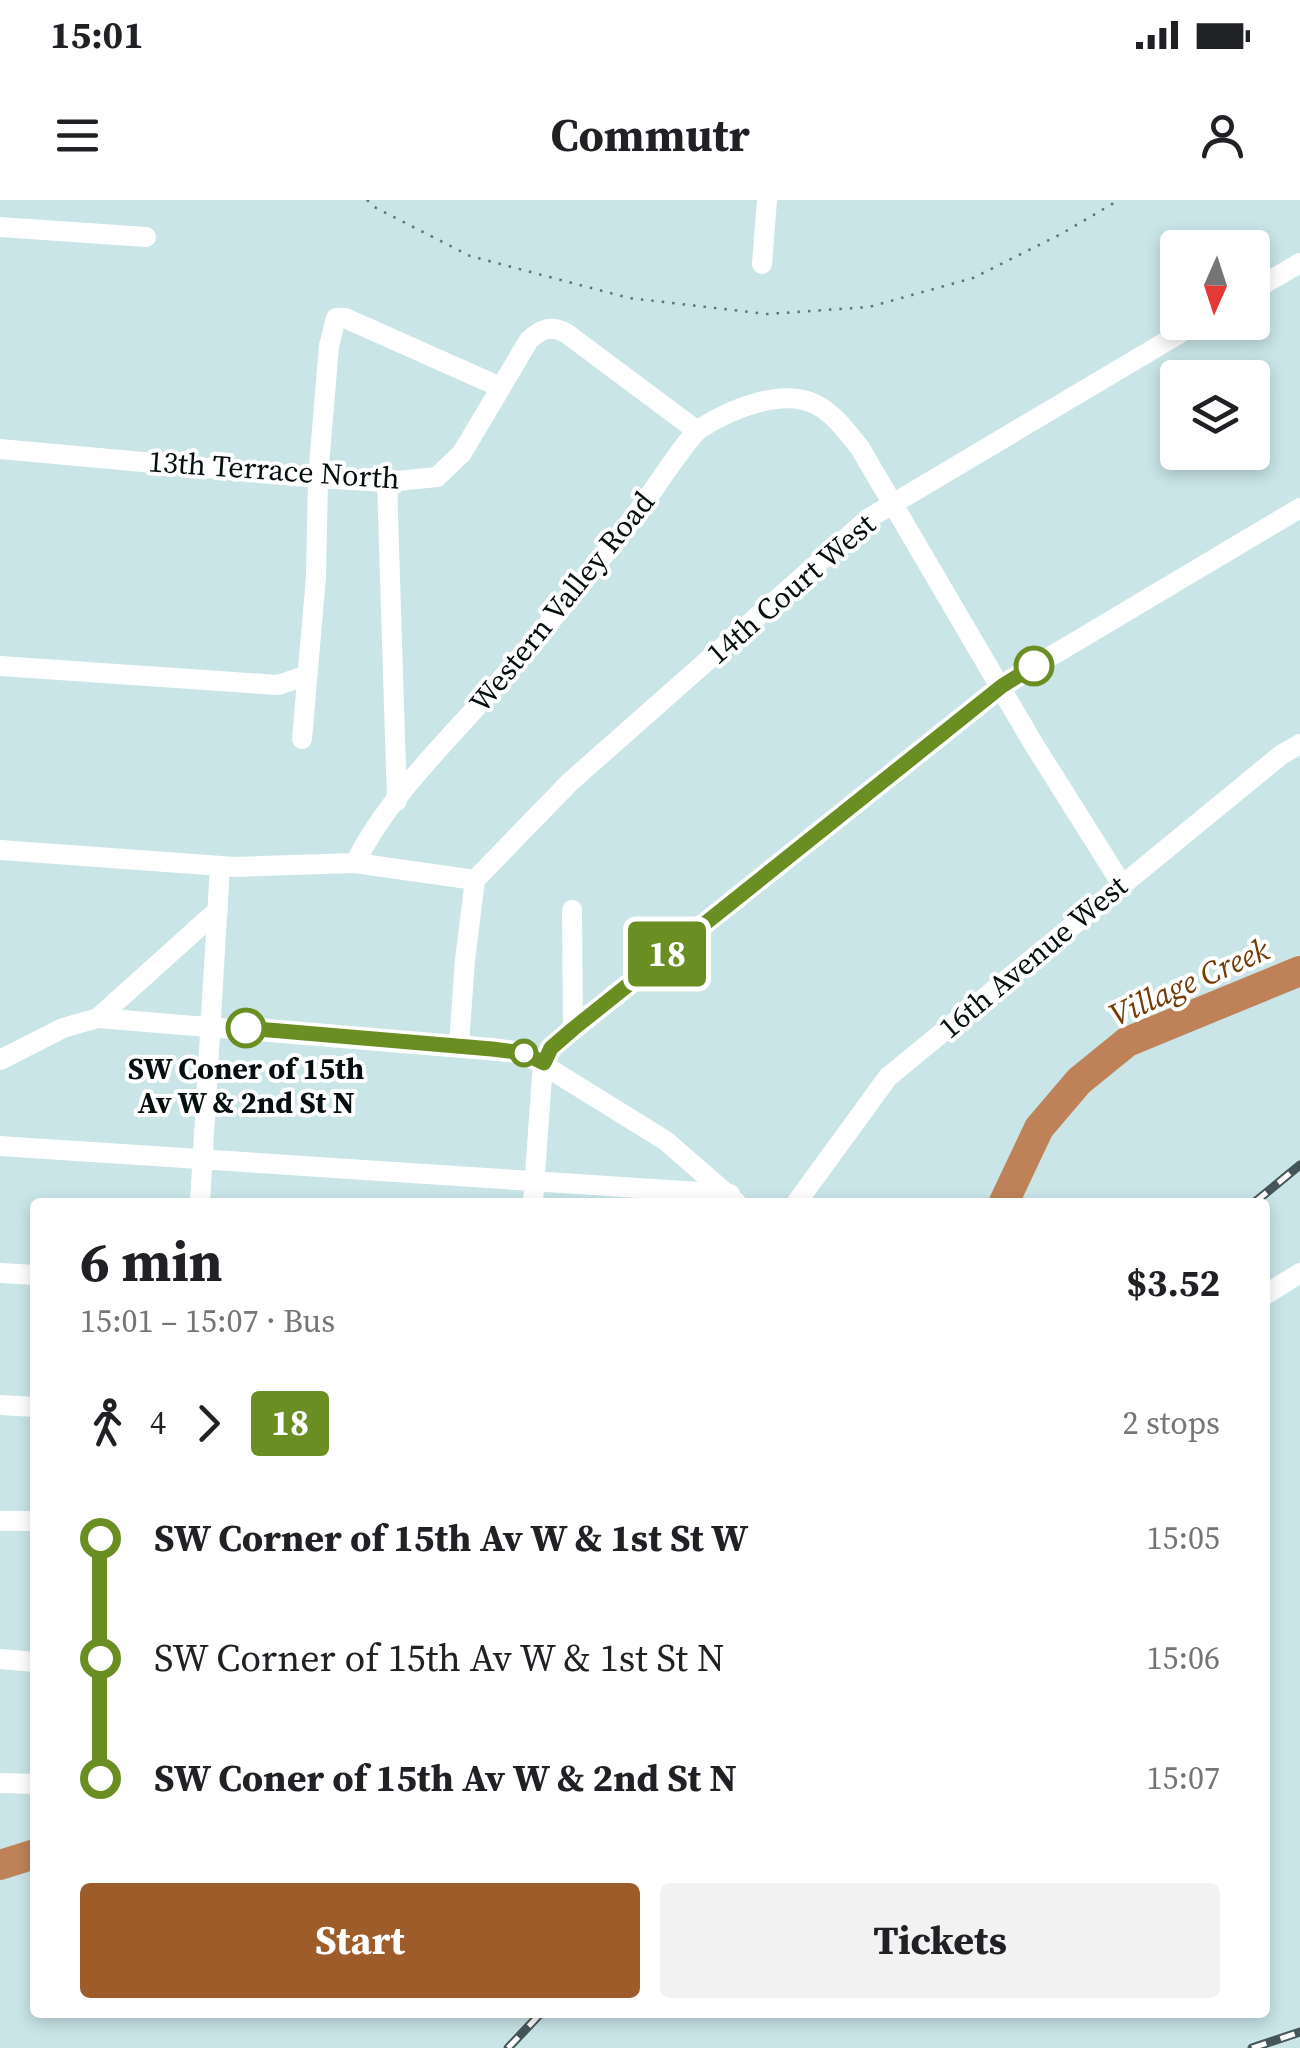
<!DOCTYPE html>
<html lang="en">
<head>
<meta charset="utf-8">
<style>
	:root { --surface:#fff; --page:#f2f2f2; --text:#202124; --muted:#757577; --accent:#9e5c2a }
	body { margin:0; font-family:"Source Serif 4",serif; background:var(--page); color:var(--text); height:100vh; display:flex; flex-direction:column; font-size:38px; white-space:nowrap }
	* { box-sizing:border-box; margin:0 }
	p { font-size:32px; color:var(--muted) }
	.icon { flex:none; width:55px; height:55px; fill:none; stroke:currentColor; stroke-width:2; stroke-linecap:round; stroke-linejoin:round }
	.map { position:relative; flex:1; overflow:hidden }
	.panel { position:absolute; left:30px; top:998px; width:1240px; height:820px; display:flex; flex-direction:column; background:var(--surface); border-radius:10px; box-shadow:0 5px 15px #0003 }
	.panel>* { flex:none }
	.badge { padding:0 20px; border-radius:8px; font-size:35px; line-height:65px }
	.needle { width:65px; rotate:183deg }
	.tools { position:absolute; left:1160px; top:30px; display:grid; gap:20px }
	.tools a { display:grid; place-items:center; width:110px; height:110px; border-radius:10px; background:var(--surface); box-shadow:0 5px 15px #0003; font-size:50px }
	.map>.badge { position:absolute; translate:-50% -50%; box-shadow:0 0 0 5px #fff }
	.legs { display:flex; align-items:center; gap:15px; height:110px; padding:0 50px; font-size:32px }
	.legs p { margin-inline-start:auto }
	.headline { display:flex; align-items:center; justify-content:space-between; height:170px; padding:0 50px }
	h1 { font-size:55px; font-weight:700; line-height:75px }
	.action { display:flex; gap:20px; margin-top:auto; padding:20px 50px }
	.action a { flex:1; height:115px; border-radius:10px; background:var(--accent); color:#fff; font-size:40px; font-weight:700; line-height:115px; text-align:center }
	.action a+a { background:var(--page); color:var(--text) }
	ul { padding:0 50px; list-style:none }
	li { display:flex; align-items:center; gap:35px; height:120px; font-size:38px }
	li i { display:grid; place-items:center; width:15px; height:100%; margin:0 12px; background:currentColor }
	li i::after { content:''; width:25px; height:25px; margin:-12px; border:8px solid; border-radius:50%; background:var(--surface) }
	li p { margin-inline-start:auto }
	li:first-child i { background:linear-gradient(#0000 50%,currentColor 0) }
	li:last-child i { background:linear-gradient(currentColor 50%,#0000 0) }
	.status { display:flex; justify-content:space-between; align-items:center; height:70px; padding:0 50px; background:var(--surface); direction:ltr }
	.status svg { height:28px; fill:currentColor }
	header { display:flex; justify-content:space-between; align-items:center; height:130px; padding:0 50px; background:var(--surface); font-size:45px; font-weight:700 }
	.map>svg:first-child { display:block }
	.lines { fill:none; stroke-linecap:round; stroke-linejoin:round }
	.river { stroke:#bf8258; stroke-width:30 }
	.path { stroke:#607274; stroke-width:2.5; stroke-dasharray:2.5 8; stroke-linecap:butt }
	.minor { stroke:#fff; stroke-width:20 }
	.rail-casing { stroke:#465658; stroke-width:9 }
	.rail { stroke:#fff; stroke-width:5; stroke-dasharray:15; stroke-linecap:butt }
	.line-1-casing { stroke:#fff; stroke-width:22 }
	.line-1 { stroke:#6b8e23; stroke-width:15 }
	.stop-1-dot { fill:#fff; stroke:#6b8e23; stroke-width:5 }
	.labels { text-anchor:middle; stroke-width:8; stroke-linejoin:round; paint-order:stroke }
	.street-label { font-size:30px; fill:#050f10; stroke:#fff }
	.stop-label { font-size:30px; font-weight:bold; fill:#050f10; stroke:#fff }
	.water-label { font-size:32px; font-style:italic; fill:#743904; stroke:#fff }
</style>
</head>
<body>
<div class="status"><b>15:01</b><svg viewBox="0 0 49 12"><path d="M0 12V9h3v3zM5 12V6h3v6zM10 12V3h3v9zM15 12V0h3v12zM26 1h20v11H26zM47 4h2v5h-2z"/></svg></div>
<header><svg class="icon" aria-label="menu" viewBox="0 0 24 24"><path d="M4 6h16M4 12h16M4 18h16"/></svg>Commutr<svg class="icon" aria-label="person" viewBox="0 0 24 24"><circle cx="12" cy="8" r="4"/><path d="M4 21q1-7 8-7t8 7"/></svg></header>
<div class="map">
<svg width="1300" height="1848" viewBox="0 0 1300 1848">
	<rect width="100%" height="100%" fill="#c9e5e8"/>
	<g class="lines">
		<path class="river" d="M1004,1002L1039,928L1079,881L1127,842L1300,771
			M0,1665L35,1654"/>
		<path class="path" d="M367,0L376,8L470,56L629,98L767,114L869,107L973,78L1061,34L1119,0"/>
		<path class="minor" d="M0,27L146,37
			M762,64L767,0
			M1252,91L1300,63
			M0,249L318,278L387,282L437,277L462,253L529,140C541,129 550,125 566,133L696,230
			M387,282L397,601
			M0,466L278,485L305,476
			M302,539L316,377L318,278L329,146L336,118H345L500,187
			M0,650L235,667L355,663L475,680
			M355,663C388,596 448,541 497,484C545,429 592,371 637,313C650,296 688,236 701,228C731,209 783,187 817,205C835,215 847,232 860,248L1033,543L1121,683
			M475,680L570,582L869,318L1199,122
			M572,710L573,829
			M98,818L218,710
			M459,845L465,760L475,680
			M0,860L63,828L98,818L524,853L666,941L736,1002
			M0,946L730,994
			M200,1002L220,666
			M533,1002L543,863L551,848L1001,486L1300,308
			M797,1002L888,877L1281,555L1300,544
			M0,1073L35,1075
			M1265,1095L1300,1073
			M0,1205L35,1207
			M0,1321H35
			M0,1459L35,1462
			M0,1583L35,1584"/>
		<g class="rail-casing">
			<path id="rail" d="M1255,1002L1300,965
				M508,1848L542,1812
				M1252,1848L1300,1832"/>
		</g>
		<use href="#rail" class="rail"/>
	</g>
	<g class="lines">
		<g class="line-1-casing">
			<path id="line-1" d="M246,828L492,849L524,853L544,863L551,848L573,829L1002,486L1034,466"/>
		</g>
		<use href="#line-1" class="line-1"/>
	</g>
	<g class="stop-1-dot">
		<circle cx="1034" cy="466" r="18"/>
		<circle cx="246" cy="828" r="18"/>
		<circle cx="524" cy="853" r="12"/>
	</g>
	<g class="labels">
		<g class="street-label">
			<text transform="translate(274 270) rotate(4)" y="10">13th Terrace North</text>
			<text transform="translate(791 389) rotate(-41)" y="10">14th Court West</text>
			<text transform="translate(562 402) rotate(-51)" y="10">Western Valley Road</text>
			<text transform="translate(1033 757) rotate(-40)" y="10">16th Avenue West</text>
		</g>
		<g class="stop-label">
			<text x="246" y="879">SW Coner of 15th<tspan x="246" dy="34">Av W &amp; 2nd St N</tspan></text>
		</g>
		<g class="water-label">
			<text transform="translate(1189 782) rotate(-24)" y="11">Village Creek</text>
		</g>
	</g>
</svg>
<div class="tools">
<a><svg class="needle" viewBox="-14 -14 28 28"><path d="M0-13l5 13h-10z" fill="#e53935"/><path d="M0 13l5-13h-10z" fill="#757577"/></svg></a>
<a><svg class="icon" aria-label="layers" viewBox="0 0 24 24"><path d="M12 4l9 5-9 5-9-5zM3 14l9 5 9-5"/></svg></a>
</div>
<b class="badge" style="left:667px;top:754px;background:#6b8e23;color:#fff">18</b>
<section class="panel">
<div class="headline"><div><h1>6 min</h1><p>15:01 – 15:07 · Bus</p></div><b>$3.52</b></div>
<div class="legs"><svg class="icon" aria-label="walk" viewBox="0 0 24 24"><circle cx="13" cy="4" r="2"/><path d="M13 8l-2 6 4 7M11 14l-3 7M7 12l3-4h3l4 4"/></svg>4<svg class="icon" aria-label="forward" viewBox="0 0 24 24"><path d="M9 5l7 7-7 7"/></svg><b class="badge" style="background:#6b8e23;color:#fff">18</b><p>2 stops</p></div>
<ul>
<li><i style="color:#6b8e23"></i><b>SW Corner of 15th Av W &amp; 1st St W</b><p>15:05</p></li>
<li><i style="color:#6b8e23"></i><span>SW Corner of 15th Av W &amp; 1st St N</span><p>15:06</p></li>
<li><i style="color:#6b8e23"></i><b>SW Coner of 15th Av W &amp; 2nd St N</b><p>15:07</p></li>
</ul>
<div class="action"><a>Start</a><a>Tickets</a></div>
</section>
</div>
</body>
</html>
